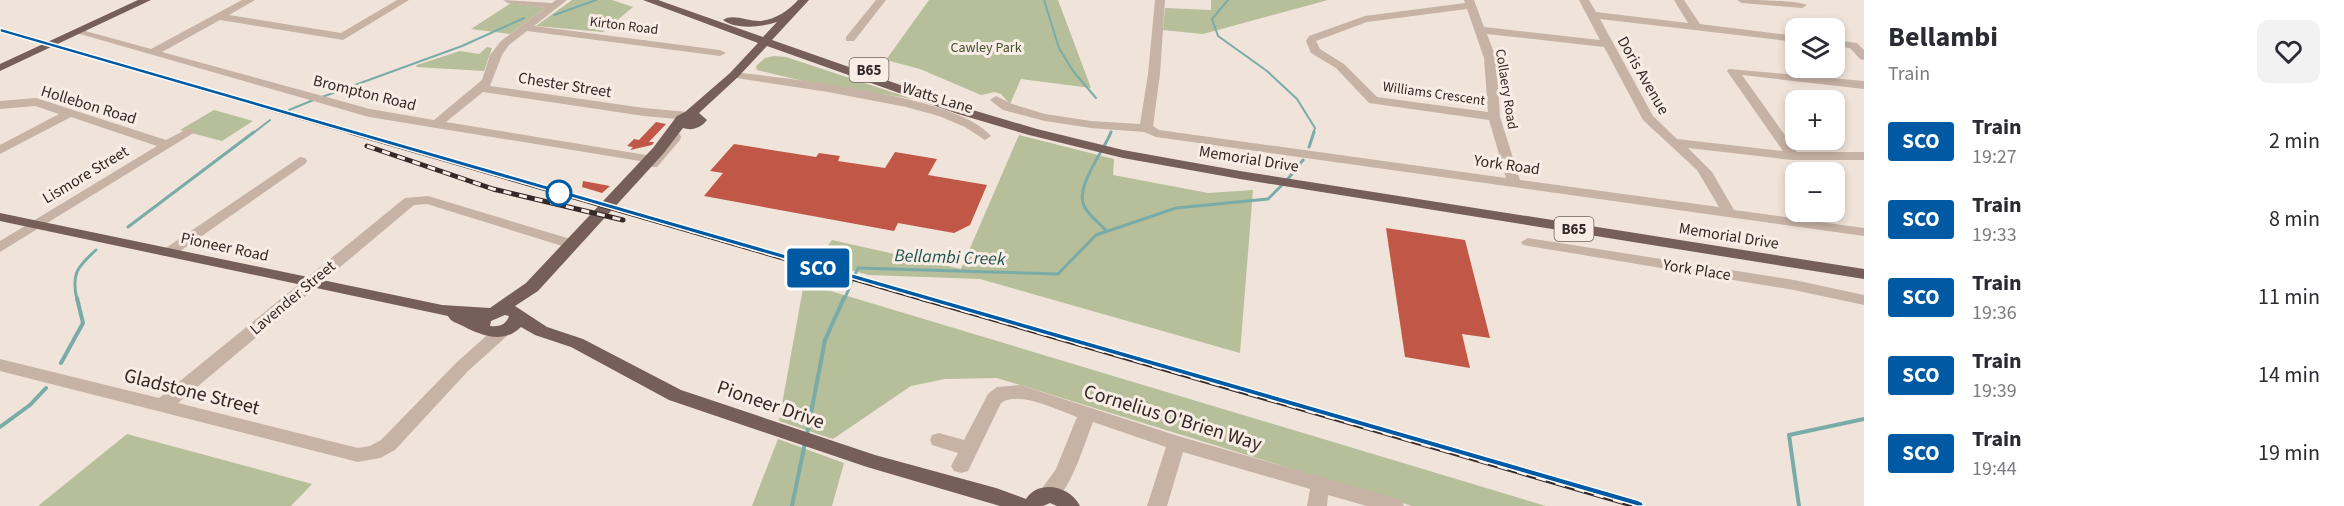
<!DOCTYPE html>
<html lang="en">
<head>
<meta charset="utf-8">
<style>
	:root { --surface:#fff; --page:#f2f2f3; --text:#2b2b33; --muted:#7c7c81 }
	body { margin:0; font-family:"Source Sans 3",sans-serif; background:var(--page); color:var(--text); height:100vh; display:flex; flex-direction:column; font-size:22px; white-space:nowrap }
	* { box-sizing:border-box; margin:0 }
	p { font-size:20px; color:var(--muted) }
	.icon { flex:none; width:33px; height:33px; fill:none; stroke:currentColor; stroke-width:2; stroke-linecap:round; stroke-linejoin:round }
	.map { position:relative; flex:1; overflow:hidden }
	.side { display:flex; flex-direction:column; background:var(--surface); width:480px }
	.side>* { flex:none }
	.badge { padding:0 12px; border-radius:4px; font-size:21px; line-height:39px }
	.buttons { position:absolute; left:1785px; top:18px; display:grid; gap:12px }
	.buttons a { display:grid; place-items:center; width:60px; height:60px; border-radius:12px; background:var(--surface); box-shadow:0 3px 9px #0003; font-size:30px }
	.map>.badge { position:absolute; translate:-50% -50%; box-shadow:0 0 0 3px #fff }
	.round { display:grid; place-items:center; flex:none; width:63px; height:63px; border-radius:12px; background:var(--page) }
	.head { display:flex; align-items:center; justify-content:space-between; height:102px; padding:0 24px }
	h1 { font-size:28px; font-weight:700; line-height:45px }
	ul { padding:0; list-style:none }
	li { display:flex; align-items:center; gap:18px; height:78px; padding:0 24px }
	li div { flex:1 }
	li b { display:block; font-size:22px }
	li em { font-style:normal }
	li .badge { min-width:66px; font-weight:700; text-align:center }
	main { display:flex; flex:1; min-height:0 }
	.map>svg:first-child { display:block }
	.green { fill:#b6be9a }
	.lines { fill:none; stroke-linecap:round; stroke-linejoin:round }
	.stream-far2 { stroke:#79aca9; stroke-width:2 }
	.stream-far1 { stroke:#79aca9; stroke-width:3 }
	.stream { stroke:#79aca9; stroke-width:4 }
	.building { fill:#c15746 }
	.minor { fill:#c7b2a6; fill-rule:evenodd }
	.major { fill:#755f58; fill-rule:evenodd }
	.rail-far2-casing { stroke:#342926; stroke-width:4 }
	.rail-far1-casing { stroke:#342926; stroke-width:5 }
	.rail-casing { stroke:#342926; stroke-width:6 }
	.rail-far2 { stroke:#f8ede5; stroke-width:2; stroke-dasharray:7; stroke-linecap:butt }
	.rail-far1 { stroke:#f8ede5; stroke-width:3; stroke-dasharray:8; stroke-linecap:butt }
	.rail { stroke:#f8ede5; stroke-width:4; stroke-dasharray:10; stroke-linecap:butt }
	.line { fill:#005aa3; stroke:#fff; stroke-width:1.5 }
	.stop-dot { fill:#fff; stroke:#005aa3; stroke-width:3 }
	.labels { text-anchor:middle; stroke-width:6; stroke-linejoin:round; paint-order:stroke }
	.far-street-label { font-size:14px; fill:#342926; stroke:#f8ede5 }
	.far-park-label { font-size:14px; fill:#47512b; stroke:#f8ede5 }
	.shield { fill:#f8ede5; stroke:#6f645f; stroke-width:1.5 }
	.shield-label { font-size:15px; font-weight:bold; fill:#342926 }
	.street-label { font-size:16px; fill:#342926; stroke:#f8ede5 }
	.water-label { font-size:18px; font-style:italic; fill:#1e5351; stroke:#f8ede5 }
	.near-street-label { font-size:20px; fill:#342926; stroke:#f8ede5 }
</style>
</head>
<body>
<main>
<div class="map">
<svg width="1864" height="506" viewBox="0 0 1864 506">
	<rect width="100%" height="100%" fill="#f0e3d9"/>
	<path class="green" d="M572,0H612L633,7L603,32L536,26Z
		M929,0H1058L1091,88L1021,79L1010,104L1001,94L994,92L981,95L920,69L886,60Z
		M1211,0H1328L1203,34L1163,30L1165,8L1211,10Z
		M511,3L545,8L510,34L471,29Z
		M487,47L492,48L484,71L416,67L417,65L460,51L479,54Z
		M774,56L786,57L913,99L803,81L757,70L756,66L765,58Z
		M214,110L253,121L222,141L180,130Z
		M1019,135L1114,159L1113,175L1208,193L1253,190L1240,353L980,279L869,275L839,267L827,247L832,240L961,269Z
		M804,283L1546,506H1412L997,378L945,379L911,386L833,439L779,421Z
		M127,434L312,484L291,506H38Z
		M778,439L844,463L832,506H752Z"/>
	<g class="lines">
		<path class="stream-far2" d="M1044,0L1059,48L1073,71L1096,98
			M1228,0L1212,19L1218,36L1267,71L1297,99L1315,128L1313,134
			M554,15L596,0
			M322,97L462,46L524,18
			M289,110L316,99
			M252,134L270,120"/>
		<path class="stream-far1" d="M1309,147L1314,132
			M1287,180L1303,160
			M128,227L254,132
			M1106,231C1100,223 1089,216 1084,206C1075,186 1104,151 1111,132
			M77,300C71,274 77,267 96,250
			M844,300L858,268L1058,274L1096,235L1176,208L1268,199L1282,185"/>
		<path class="stream" d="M61,363L83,323L77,298
			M0,427L30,405L46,388
			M807,434L825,340L844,298
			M792,506L805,443
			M1799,506L1789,435L1864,419"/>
	</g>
	<path class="building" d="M656,122L666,124L649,142H654L652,145L630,150L633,147L627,146L634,139L639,140Z
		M734,144L816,157L819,153L840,156L838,161L885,168L895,152L937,159L928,175L987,185L970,225L954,233L898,223L894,231L704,196L723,173L710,171Z
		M583,181L610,186L602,193L582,187Z
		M1386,228L1465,240L1490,338L1462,334L1470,368L1405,357Z"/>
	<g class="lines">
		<path class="minor" d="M242,0H255L229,15L341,33L397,0H409L343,40L220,20L162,52L370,109L434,120L482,80L490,55L501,41L545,8L508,3L503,0L552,3L556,0H567L534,26L720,50L726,53L720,56L527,31L509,45L502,55L490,86L644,108L688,112L694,116L688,120L644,116L483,92L446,122L652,156L670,134H680L681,137L680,140L657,167H647L646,162L369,117L73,32L78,29L151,49Z
			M876,0H886L854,41H846V37Z
			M1155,0H1165L1160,74L1153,126L1159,130L1506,178L1489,120L1369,103L1336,68L1311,53L1306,41L1309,36L1365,16L1465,3L1464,0H1474L1484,27L1600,40L1579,0H1589L1596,12L1688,23L1674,0H1684L1700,24L1796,36V42L1600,19L1653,116L1677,139L1783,151L1727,71L1729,69L1864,81V89L1742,75L1797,152H1864V160H1792L1688,148L1712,172L1734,210L1864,228V236L1156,137L1144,132L1091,128L1045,121L1003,110L990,100L996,96L1012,104L1045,114L1091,121L1140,124L1148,74ZM1467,9L1484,58L1488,112L1377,97L1344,64L1320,49L1316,41L1367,22ZM1487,34L1604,47L1643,120L1697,170L1719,207L1520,180L1500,117L1496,58Z
			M1737,0C1754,0 1794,0 1807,5L1802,8L1742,3Z
			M1834,40L1857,43L1864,50V60L1860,59L1850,48L1834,46Z
			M734,72C789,79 958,95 991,136L985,140L965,127L939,116L906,107L828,92L730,77V73Z
			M36,98L166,140L189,128L195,132L0,252V241L157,146L71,117L0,154V145L59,114L35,106L0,109V101Z
			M300,157L305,158L307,161L305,164L173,256H163L160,253L163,250Z
			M428,196L577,241L579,244L572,249L427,204L414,205L178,403L358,448L370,446L381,440L456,363L495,328H507L509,332L507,336L468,371L395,450L380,458L358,462L0,371V359L159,398L405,198Z
			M1528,238L1794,280L1864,295V305L1794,290L1523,245L1521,242Z
			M1020,385L1178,436L1394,498L1401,500L1404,506H1367L1328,495L1327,506H1307L1310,489L1183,452L1167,506H1147L1166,447L1093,422C1085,442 1072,487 1055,500C1050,503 1046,501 1041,500L1038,494L1056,469L1077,417C1058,410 1018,390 1001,403L968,471L961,473L954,471L951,466L958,453L932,445L930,440L932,435L939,433L964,440L988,394L997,387Z"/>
		<path class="major" d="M138,0H151L0,71V64Z
			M643,0H658L763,37L777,22C762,27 736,30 723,20C733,13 749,22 761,21C776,19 788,11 798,0H809L772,40L966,108L1037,129L1123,150L1240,171L1864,269V279L1240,179L1123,158L1029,135L958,114L767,46L738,77L699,113L707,120C701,128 692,131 683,128L663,154L538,291L515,306L547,327L583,339L681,390L875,455L996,488L1026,499C1039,479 1070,486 1080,506H1057L1050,503L1043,506H1000L867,467L669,400L571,347L535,335L521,327C504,344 482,336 463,326C457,323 451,322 448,316L0,221V213L442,305L490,308L526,283L653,148L677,116L685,112L730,73L758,43ZM505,315L509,316C506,325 499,327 490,326L491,321Z"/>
		<g class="rail-far2-casing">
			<path id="rail-far2" d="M0,30L357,134"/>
		</g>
		<g class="rail-far1-casing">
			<path id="rail-far1" d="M351,132L927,300
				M367,146L493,189L623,220"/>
		</g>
		<g class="rail-casing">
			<path id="rail" d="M922,298L1637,506"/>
		</g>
		<use href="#rail-far2" class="rail-far2"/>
		<use href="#rail-far1" class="rail-far1"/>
		<use href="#rail" class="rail"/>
	</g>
	<path class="line" d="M0,28L1637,500L1642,502L1644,506H1637L0,32Z"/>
	<circle class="stop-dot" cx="559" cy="193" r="12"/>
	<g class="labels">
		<g class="far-street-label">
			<text transform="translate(624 25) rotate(7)" y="5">Kirton Road</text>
			<text transform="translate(1507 89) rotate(81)" y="5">Collaery Road</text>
			<text transform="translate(1434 93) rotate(8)" y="5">Williams Crescent</text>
		</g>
		<g class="far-park-label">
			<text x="986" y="52">Cawley Park</text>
		</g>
		<g class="shield">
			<rect x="849.5" y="58" width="39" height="24" rx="4.5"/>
			<rect x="1554.5" y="217" width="39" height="24" rx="4.5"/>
		</g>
		<g class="shield-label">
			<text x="869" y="75">B65</text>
			<text x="1574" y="234">B65</text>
		</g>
		<g class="street-label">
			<text transform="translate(1644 75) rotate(60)" y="6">Doris Avenue</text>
			<text transform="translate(565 84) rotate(9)" y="6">Chester Street</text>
			<text transform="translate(365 92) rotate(14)" y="6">Brompton Road</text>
			<text transform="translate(938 97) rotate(17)" y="6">Watts Lane</text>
			<text transform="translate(89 104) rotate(17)" y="6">Hollebon Road</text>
			<text transform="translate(1249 158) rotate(9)" y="6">Memorial Drive</text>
			<text transform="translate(1507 164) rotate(8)" y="6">York Road</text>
			<text transform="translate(85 174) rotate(-31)" y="6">Lismore Street</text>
			<text transform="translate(1729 235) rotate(9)" y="6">Memorial Drive</text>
			<text transform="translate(225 246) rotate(12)" y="6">Pioneer Road</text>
			<text transform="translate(1697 269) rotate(9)" y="6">York Place</text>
			<text transform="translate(292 297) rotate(-40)" y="6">Lavender Street</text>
		</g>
		<g class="water-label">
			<text transform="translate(950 257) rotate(2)" y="6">Bellambi Creek</text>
		</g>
		<g class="near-street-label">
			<text transform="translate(192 391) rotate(14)" y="7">Gladstone Street</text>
			<text transform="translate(771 404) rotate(19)" y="7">Pioneer Drive</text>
			<text transform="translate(1173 417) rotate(17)" y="7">Cornelius O'Brien Way</text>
		</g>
	</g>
</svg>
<div class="buttons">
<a><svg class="icon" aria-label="layers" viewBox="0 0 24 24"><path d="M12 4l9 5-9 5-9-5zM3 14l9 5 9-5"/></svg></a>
<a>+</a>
<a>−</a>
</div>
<b class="badge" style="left:818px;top:268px;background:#005aa3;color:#fff">SCO</b>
</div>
<section class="side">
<div class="head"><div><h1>Bellambi</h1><p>Train</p></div><a class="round"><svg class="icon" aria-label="heart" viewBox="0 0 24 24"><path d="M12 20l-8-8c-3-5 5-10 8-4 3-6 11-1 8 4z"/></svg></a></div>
<ul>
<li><span class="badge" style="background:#005aa3;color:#fff">SCO</span><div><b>Train</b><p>19:27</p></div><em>2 min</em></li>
<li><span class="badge" style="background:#005aa3;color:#fff">SCO</span><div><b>Train</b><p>19:33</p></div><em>8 min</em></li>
<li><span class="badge" style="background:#005aa3;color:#fff">SCO</span><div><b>Train</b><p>19:36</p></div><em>11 min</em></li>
<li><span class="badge" style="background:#005aa3;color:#fff">SCO</span><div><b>Train</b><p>19:39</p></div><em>14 min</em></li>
<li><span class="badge" style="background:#005aa3;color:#fff">SCO</span><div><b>Train</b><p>19:44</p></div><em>19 min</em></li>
</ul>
</section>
</main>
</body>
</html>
